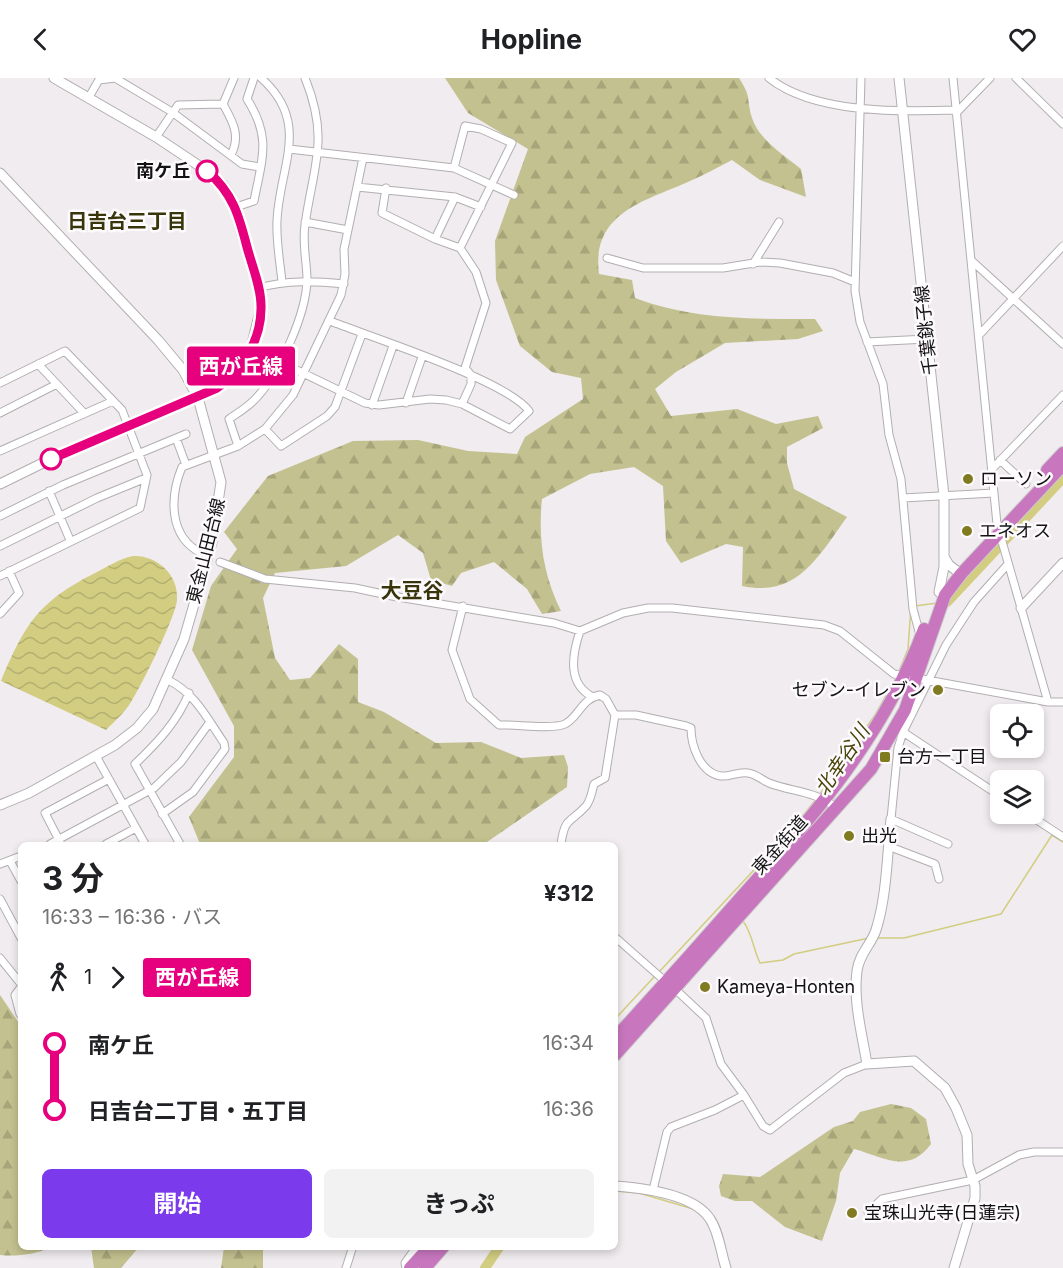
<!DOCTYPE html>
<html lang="ja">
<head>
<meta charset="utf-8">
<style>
	:root { --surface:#fff; --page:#f2f2f2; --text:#202124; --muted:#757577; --accent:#7c3aed }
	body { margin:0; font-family:Inter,"Noto Sans JP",sans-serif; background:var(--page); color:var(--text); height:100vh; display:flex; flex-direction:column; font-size:22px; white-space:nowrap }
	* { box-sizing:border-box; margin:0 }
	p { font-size:20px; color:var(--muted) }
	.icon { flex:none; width:33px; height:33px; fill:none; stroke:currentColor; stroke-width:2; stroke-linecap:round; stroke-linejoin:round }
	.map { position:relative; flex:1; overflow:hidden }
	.panel { position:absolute; left:18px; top:764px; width:600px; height:408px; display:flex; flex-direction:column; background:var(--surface); border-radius:9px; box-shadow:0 3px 9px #0003 }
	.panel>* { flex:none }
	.badge { padding:0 12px; border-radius:4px; font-size:21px; line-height:39px }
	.buttons { position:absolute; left:990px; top:626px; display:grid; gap:12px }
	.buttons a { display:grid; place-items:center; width:54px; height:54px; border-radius:9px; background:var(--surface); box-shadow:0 3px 9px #0003; font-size:30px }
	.map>.badge { position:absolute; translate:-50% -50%; box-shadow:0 0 0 3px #fff }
	.legs { display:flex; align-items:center; gap:9px; height:66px; padding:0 24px; font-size:20px }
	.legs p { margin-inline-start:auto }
	.head { display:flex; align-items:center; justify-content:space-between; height:102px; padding:0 24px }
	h1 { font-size:33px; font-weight:700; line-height:45px }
	.button { display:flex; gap:12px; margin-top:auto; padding:12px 24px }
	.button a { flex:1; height:69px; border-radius:9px; background:var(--accent); color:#fff; font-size:24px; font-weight:700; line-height:69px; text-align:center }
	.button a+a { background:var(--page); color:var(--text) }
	ul { padding:0 24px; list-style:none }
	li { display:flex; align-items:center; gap:21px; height:66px; font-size:22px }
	li i { display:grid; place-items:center; width:9px; height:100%; margin:0 8px; background:currentColor }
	li i::after { content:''; width:15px; height:15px; margin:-8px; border:4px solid; border-radius:50%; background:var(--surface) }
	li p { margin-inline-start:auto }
	li:first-child i { background:linear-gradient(#0000 50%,currentColor 0) }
	li:last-child i { background:linear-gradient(currentColor 50%,#0000 0) }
	header { display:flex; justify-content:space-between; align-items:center; height:78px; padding:0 24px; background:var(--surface); font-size:27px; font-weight:700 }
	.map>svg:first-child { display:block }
	.forest { fill:url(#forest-firs) }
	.water { fill:url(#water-waves) }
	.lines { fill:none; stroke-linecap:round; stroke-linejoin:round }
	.stream { stroke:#d2cd81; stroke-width:1.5 }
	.river { stroke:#d2cd81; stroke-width:10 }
	.street-casing { stroke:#b2aeb1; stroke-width:9 }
	.secondary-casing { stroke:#b2aeb1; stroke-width:11 }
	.highway-casing { stroke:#cbcbcb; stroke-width:14 }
	.street { stroke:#fff; stroke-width:7 }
	.secondary { stroke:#fff; stroke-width:9 }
	.highway { stroke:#c877bf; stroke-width:12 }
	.line-1-casing { stroke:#fff; stroke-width:14 }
	.line-1 { stroke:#e6007e; stroke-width:9 }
	.stop-1-dot { fill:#fff; stroke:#e6007e; stroke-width:3 }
	.poi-dot { fill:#807b21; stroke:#fdfafd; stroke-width:2 }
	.labels { text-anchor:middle; stroke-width:5; stroke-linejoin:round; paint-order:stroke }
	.stop-label { font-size:18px; font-weight:bold; fill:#131213; stroke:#fdfafd; text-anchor:end }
	.street-label { font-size:18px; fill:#131213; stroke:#fdfafd }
	.poi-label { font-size:18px; fill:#131213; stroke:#fdfafd; text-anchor:start }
	.neighbourhood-label { font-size:20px; font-weight:bold; fill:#38350b; stroke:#fdfafd }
	.water-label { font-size:20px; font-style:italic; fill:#494508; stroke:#fdfafd }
	.quarter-label { font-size:21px; font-weight:bold; fill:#38350b; stroke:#fdfafd }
</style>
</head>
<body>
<header><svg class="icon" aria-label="back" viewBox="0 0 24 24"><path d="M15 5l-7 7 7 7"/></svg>Hopline<svg class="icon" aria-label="heart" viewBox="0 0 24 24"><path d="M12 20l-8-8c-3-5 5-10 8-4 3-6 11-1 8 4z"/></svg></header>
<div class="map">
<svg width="1063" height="1190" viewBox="0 0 1063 1190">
	<defs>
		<pattern id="forest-firs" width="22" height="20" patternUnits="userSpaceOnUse" patternTransform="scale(1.5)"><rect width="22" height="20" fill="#c3c18f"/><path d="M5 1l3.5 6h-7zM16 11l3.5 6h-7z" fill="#a7a57a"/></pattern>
		<pattern id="water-waves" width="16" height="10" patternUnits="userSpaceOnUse" patternTransform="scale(1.5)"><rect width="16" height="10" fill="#d2cd81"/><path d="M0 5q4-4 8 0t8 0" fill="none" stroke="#b3af6f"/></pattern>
	</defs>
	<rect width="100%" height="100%" fill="#f0ecef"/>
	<path class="forest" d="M445,0H739C752,20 746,20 752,40C759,62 784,77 801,91L806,119L760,102L732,82C718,89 704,97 690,103C646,123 591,134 599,196L632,202L635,220C693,242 754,241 815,241L823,253L798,261L725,265L676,294L655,311L671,338L737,331L776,346L818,338L823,350L787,369V385L794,411L847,439C818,479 797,520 742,508L743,469L726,466L681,485L666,463L663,408L634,389L590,396L542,421C538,460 543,497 561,533L542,536L527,511L494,484L461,495L452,508L431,502L423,475L398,457L346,488L275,495L263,520L275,580L290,602L310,600L339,566L358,581V624L384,634L436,665L481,664L521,680L564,677L568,689L567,709L484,766H200L189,739L234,679V648L192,572L211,508L237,471L224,454L268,398L353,363L418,362L468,373L517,376L525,359L583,321L581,300L552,294L520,268L496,202L495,163L528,71L468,35Z
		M0,917L21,948V1168L51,1169C37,1176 17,1179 0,1177Z
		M891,1026L911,1030L926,1041L931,1066C908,1097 884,1079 854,1071L840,1095L836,1123L822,1163L785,1149L752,1123H735L721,1118L719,1108L723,1096L760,1099L834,1049L853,1043L860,1034Z
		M91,1169V1168L139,1169L121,1190H94Z
		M224,1169H263V1190H221Z"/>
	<path class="water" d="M133,478C156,477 179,496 177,522C176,538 141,609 131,624C125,634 115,643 106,652L1,603C25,546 38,524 95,495C107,489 119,481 133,478Z"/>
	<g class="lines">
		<path class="stream" d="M915,528L937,525
			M899,593L908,571L911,529
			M820,716L875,637L894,603
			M742,842C752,853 753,871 760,885L783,882L794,876L869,860
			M877,860H904L1001,836L1052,757L1063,764
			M659,894L794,749L817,720
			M615,941L655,898
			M615,1113L639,1115L690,1130
			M712,1154L721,1190"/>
		<path class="river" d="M947,524L1063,400
			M485,1190L500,1168"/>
		<g class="street-casing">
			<path id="street" d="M261,0C312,45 279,89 277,143C276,163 280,184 282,204
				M769,0C814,36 901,34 956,32
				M861,0L855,213L860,244L883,306L889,357L901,401L913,531L920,557
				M953,0L997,446L1048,624
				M1016,0L1063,46
				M99,2L115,0L172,34L242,86L260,89
				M89,19L100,0
				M223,26C233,44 241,58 231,77
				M956,35L990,0
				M156,59L178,27L223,26L234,0
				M289,71L454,90L514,117
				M454,90L465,48L481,51L512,65L460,170
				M357,109L455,119L481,129
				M386,110L382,135L435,161L460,170L476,194L486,225L465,290L471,297V306L462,326
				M236,129L254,123C262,81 272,60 247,21L254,0
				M305,144L348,152
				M435,161L455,119
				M607,180L643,190H723L760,184L780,185L833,195L855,204
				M972,183L1063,266
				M753,186L779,144
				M258,210C288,202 314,203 344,206
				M979,257L1063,168
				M867,264L927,261
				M251,270L365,325L379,327L430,321L446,322L462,326L510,351L529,333C508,303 371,259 330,243
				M38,286L83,334
				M0,305L65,273L122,332L147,397L140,430L0,498
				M406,325L422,279
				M372,327L393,268
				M0,335L57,306
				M265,351L281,368L327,338L335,329L362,256
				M176,360L186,387
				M238,368L229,341C239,334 250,328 258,318C280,293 306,237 307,202C307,184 302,166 305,147C313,88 330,62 305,0
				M0,373L113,323
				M1000,382L1026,406
				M992,391L1063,317
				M49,413L70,462
				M903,420L994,415
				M0,438L63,407L186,356
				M0,468L97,420L146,400
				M201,475C168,458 170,418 182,389L238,368L265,351L293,317L341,217L345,196L344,171L363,80
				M220,484L265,501L355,510L392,518L554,545L580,553L623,535L648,530H672L824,547L840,553L894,596L1048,624H1063
				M463,528L452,572L470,621L499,647C515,646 552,652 565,646C579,639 581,621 600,617L606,621L615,637
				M0,536L19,515L9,493
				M580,553C572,577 567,606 593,619
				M615,637H636L686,648L691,650C691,667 700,695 721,698C730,699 739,693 748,695C756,696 762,702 769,705C792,714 818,713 837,731
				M903,654L1000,718
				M96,678L145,766
				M1026,735L1063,759
				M162,736L193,714L225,671L224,665C207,640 195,615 168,602
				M60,764L45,735L109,701
				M50,766L154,710L181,684L210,644
				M106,766L136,750
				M180,766L135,686C158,664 177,644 189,615
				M561,766C565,738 570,746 586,728C591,722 592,713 594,706L605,700L615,637
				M948,766L891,741L898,670L903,654L946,567L974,524L1008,486
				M888,768L935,786L939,801
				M10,783L21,803
				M0,786L21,778
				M0,821L21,860
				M615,859L666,904
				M0,880L21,906
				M675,911L706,940L721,986L744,1017
				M20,936L15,917L21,909
				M653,1112L667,1054L671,1049L715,1032L744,1017L763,1048L770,1052L844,995L867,986
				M868,1134L882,1121L973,1102L1019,1077L1034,1074H1063
				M346,1190L353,1168
				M406,1190L405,1185L417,1168"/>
		</g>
		<g class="secondary-casing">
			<path id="secondary" d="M899,0L944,418V489L939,514
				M0,95L158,262L183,292L198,320L221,404L212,464L184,561L153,631L137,650L115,667L29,715L0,727
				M0,406L51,381L217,311L236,295L251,270L261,229L258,210L231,119L223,107L207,93L156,59L54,0
				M944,479L949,487L961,496
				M1021,530L1063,485
				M891,741C887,777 887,817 876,852C871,867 859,876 857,893C853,923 862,956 867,986L914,983L945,1010L956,1030L967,1057L968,1086L975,1108V1120L954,1190
				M615,1108C642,1110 694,1116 710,1141C719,1154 721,1175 726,1190"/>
		</g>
		<g class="highway-casing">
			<path id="highway" d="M1047,392L1063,375
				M615,960C658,913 701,865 743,817C815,737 886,654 924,551
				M615,977L871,691L905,632L945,517L961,496L1063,387
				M410,1190L430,1168
				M425,1190L444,1168"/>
		</g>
		<use href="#street" class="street"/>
		<use href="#secondary" class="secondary"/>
		<use href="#highway" class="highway"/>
	</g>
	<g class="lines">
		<g class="line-1-casing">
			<path id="line-1" d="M51,381L217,310C243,293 262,260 261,228C261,208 252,188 247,169C239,138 233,115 207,93"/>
		</g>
		<use href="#line-1" class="line-1"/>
	</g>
	<g class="stop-1-dot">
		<circle cx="207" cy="93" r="10"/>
		<circle cx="51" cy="381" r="10"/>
	</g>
	<g class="poi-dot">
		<circle cx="968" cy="401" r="6"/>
		<circle cx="967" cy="453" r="6"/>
		<circle cx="938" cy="612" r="6"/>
		<rect x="879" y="673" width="12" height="12" rx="3"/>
		<circle cx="849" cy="758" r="6"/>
		<circle cx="705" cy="909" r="6"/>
		<circle cx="852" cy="1135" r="6"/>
	</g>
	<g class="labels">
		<g class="stop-label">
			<text x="190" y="99">南ケ丘</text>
		</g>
		<g class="street-label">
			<text transform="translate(926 252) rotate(-96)" y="6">千葉銚子線</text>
			<text transform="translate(206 473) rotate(-76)" y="6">東金山田台線</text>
			<text transform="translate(780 767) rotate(-48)" y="6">東金街道</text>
		</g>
		<g class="poi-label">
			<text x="980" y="407">ローソン</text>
			<text x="979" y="459">エネオス</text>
			<text x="926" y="618" text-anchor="end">セブン-イレブン</text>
			<text x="897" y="685">台方一丁目</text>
			<text x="861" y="764">出光</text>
			<text x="717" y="915">Kameya-Honten</text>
			<text x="864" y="1141">宝珠山光寺(日蓮宗)</text>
		</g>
		<g class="neighbourhood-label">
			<text x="127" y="150">日吉台三丁目</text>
		</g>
		<g class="water-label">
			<text transform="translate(842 682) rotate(-56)" y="7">北幸谷川</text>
		</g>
		<g class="quarter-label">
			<text x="412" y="520">大豆谷</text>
		</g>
	</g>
</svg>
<div class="buttons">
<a><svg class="icon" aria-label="locate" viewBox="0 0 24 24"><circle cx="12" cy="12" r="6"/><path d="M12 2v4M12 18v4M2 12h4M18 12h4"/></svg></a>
<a><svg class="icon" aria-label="layers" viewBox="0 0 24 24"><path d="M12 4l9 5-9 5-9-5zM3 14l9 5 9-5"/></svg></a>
</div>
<b class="badge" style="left:241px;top:288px;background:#e6007e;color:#fff">西が丘線</b>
<section class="panel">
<div class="head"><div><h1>3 分</h1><p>16:33 – 16:36 · バス</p></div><b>¥312</b></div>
<div class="legs"><svg class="icon" aria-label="walk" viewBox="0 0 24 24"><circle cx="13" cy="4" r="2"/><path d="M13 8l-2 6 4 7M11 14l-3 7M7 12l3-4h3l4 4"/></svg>1<svg class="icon" aria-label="forward" viewBox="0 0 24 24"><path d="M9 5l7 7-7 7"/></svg><b class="badge" style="background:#e6007e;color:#fff">西が丘線</b></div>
<ul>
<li><i style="color:#e6007e"></i><b>南ケ丘</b><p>16:34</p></li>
<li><i style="color:#e6007e"></i><b>日吉台二丁目・五丁目</b><p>16:36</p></li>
</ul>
<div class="button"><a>開始</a><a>きっぷ</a></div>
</section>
</div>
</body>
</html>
